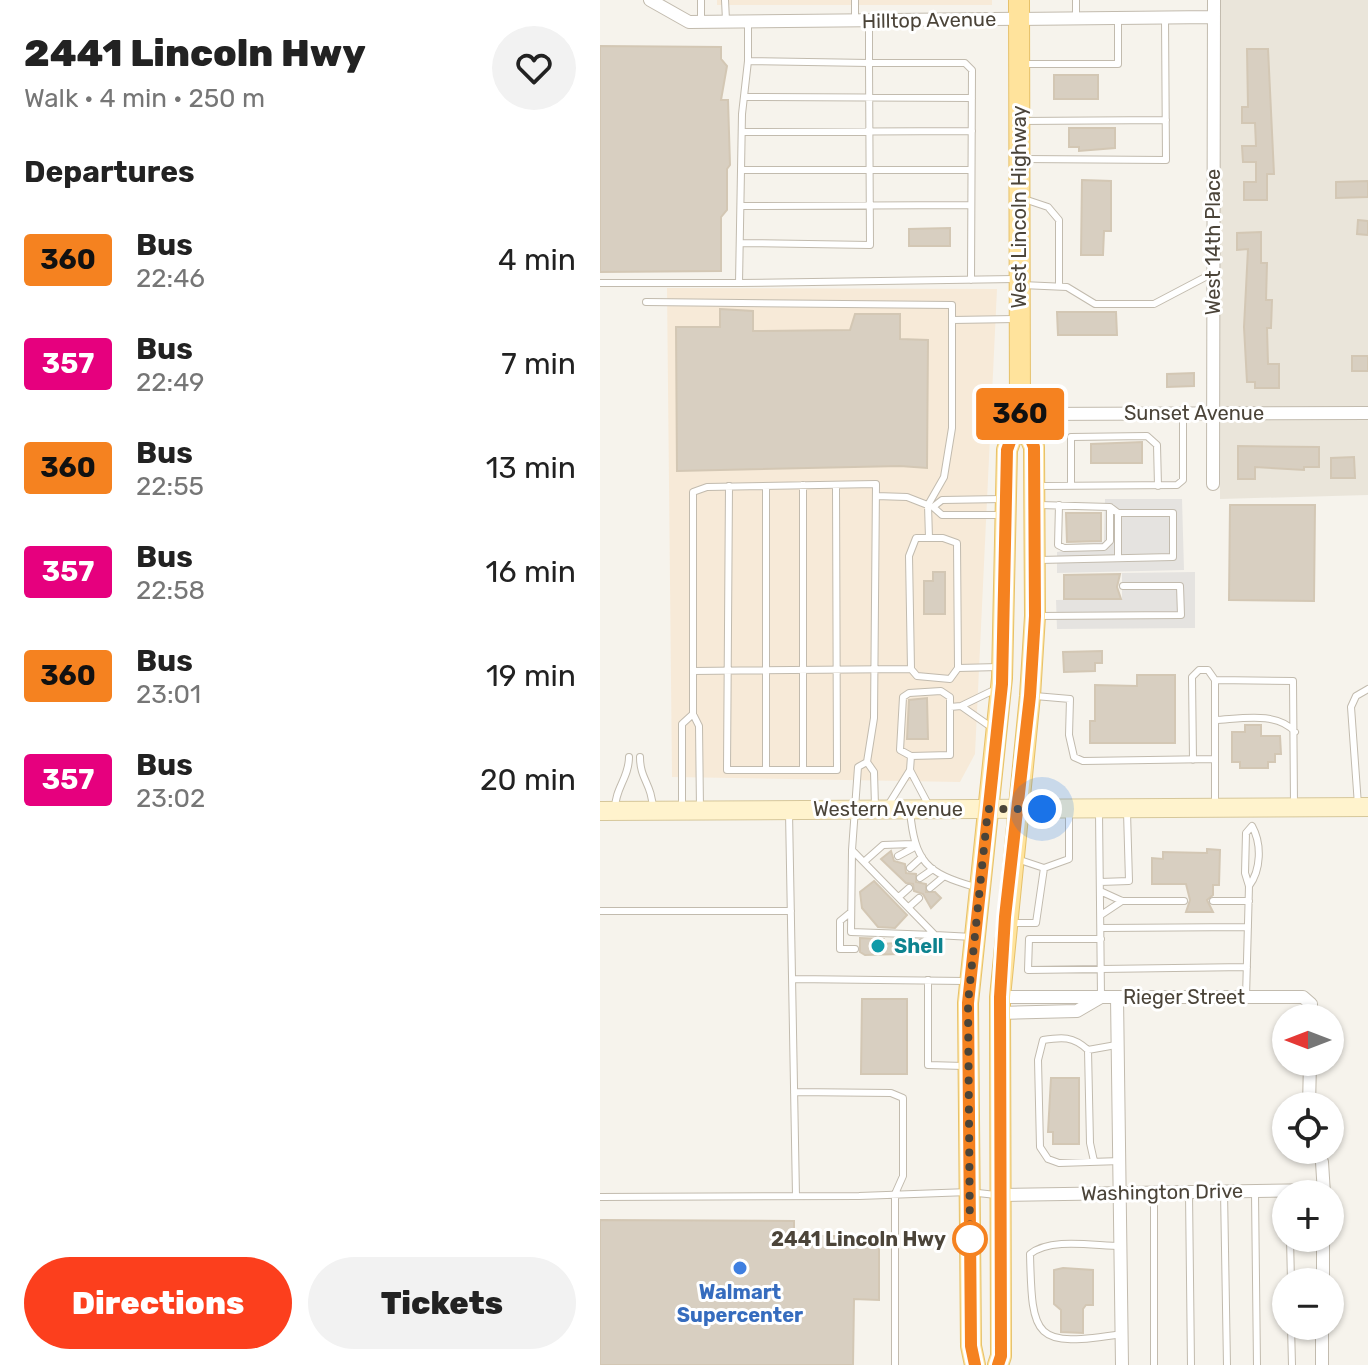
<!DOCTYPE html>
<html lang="en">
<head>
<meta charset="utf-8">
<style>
	:root { --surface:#fff; --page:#f2f2f2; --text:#222; --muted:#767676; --accent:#fc3f1d }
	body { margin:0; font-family:Rubik,sans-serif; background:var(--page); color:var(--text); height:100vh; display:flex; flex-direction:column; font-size:30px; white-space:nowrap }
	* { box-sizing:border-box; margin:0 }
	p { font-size:26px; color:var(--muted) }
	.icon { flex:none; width:44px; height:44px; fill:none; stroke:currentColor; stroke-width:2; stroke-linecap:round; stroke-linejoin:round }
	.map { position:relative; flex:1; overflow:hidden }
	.details { display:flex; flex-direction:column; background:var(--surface); width:600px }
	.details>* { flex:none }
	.badge { padding:0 16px; border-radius:6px; font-size:28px; line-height:52px }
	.needle { width:52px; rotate:270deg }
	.controls { position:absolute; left:672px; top:1004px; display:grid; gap:16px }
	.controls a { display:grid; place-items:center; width:72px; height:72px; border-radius:50%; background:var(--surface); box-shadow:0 2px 6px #0004; font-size:40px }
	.you { position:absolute; width:40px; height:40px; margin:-20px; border:6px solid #fff; border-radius:50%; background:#1a73e8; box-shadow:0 0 0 12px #1a73e833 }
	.map>.badge { position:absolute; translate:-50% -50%; box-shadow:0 0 0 4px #fff }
	h2 { padding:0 24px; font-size:30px; line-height:72px }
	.round { display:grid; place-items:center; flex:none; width:84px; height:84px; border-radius:42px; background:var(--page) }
	.overview { display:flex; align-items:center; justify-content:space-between; height:136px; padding:0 24px }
	h1 { font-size:38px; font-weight:800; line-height:60px }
	.button { display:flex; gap:16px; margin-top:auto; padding:16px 24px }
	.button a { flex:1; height:92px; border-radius:48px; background:var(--accent); color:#fff; font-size:32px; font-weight:800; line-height:92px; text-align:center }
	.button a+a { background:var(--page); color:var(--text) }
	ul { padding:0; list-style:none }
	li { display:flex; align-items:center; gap:24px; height:104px; padding:0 24px }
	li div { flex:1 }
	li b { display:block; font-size:30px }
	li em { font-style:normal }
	li .badge { min-width:88px; font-weight:700; text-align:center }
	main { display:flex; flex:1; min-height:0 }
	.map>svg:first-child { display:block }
	.residential { fill:#eae5da }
	.commercial { fill:#f7ead8 }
	.parking { fill:#e5e3e0 }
	.building { fill:#d8cfc1; stroke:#d3c7b4; stroke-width:2 }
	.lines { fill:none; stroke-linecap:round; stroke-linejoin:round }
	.service-casing { stroke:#c2bbae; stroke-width:8 }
	.minor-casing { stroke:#c2bbae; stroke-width:14 }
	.secondary-casing { stroke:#d6c79b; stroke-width:20 }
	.primary-casing { stroke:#e6c16a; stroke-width:22 }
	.service { stroke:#fff; stroke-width:6 }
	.minor { stroke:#fff; stroke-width:12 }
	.secondary { stroke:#fff3cd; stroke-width:18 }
	.primary { stroke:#ffe39c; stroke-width:20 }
	.line-casing { stroke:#fff; stroke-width:18 }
	.line { stroke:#f58220; stroke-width:12 }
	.walk { stroke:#4b4439; stroke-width:8; stroke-dasharray:0 14.4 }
	.culture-dot { fill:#0f9aa8; stroke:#fff; stroke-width:3 }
	.stop-dot { fill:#fff; stroke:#f58220; stroke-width:4 }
	.shop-dot { fill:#3f7fe0; stroke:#fff; stroke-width:3 }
	.labels { text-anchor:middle; stroke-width:6; stroke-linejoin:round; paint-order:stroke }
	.street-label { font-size:20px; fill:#4b4439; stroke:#fff }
	.culture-label { font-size:20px; font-weight:bold; fill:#0d838f; stroke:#fff; text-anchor:start }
	.stop-label { font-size:20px; font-weight:bold; fill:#4b4439; stroke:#fff; text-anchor:end }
	.shop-label { font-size:20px; font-weight:bold; fill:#366cbe; stroke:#fff }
</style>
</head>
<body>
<main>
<section class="details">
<div class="overview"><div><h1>2441 Lincoln Hwy</h1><p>Walk · 4 min · 250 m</p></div><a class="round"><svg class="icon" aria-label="heart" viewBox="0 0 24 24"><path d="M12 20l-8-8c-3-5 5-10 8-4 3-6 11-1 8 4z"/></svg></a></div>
<h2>Departures</h2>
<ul>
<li><span class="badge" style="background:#f58220;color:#111">360</span><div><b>Bus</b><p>22:46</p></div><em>4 min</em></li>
<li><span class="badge" style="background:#e6007e;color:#fff">357</span><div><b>Bus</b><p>22:49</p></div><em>7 min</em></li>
<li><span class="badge" style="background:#f58220;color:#111">360</span><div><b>Bus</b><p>22:55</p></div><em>13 min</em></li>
<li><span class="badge" style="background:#e6007e;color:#fff">357</span><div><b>Bus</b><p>22:58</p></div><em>16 min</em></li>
<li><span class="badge" style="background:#f58220;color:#111">360</span><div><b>Bus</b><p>23:01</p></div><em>19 min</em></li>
<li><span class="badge" style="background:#e6007e;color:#fff">357</span><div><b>Bus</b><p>23:02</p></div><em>20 min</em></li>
</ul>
<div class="button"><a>Directions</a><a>Tickets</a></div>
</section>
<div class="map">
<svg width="768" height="1365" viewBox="0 0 768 1365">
	<rect width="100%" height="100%" fill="#f6f3ec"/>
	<path class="residential" d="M620,0H768V495L620,499Z"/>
	<path class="commercial" d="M117,0H392V5H117Z
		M67,288L397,289L375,754L360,782L72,777Z"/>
	<path class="parking" d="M505,499H582L584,570L457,573V552L463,551L465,544L504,542Z
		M595,572V628L457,629L456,600L522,599V573Z"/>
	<path class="building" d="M0,46L121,47V59L127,66L121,100H128L130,165L127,169V210L121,217V271L0,272Z
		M647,49H668L674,174H667V200H644V182H656V162H643L642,146H656L655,123H642V107H648Z
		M454,75H498V99H454Z
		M469,128H515V148L479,151V147H469Z
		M482,180L511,181V231H504L503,255H481Z
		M768,181V197L736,198V182Z
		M758,220L768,221V235L757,234Z
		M350,228V246H309V229Z
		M661,232V263H667L666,300H672L671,328H667L668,364H679V388H655V382H647L644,327L648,249L637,250V233Z
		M120,309L153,311V331L250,330L255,314H300V339L328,340L327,468L300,466L77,471L76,327H120Z
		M457,312H516L517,335H458Z
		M752,356H768V371H752Z
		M594,373V386L567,387V374Z
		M542,442V463H491V444Z
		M638,446L719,447V467H704V470L655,467V479H638Z
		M754,457L755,478H731V458Z
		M630,505H715L714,601L629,600Z
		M466,513H501V541L467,542Z
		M333,572H345V614H324V581H333Z
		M520,574L517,587L521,599H464V575Z
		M502,651V663H495V671L464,672L463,652Z
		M537,675H575V743H490V721H495V685L537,686Z
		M327,698L328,739H307L309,700Z
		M645,725H661V736H680L681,754H675V762H668V768H640V762H632V732H645Z
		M607,849L620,850L619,885H613V895L607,900L613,912H586L590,900L586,884H552V858L563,859V852L607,853Z
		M291,851L294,861L305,864L306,873L316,874V882L326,884V892H335L341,898L331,908L323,894L314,891L313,884L306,883L281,859Z
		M274,881L307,915L295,928L278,927L262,908L260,892Z
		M260,938L283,939L279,944L298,943L300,954L265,955L260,952Z
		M262,999H307V1074H261Z
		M451,1078H479V1144H453V1132H448Z
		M0,1220L194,1221V1236H279V1300L254,1299L253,1365H0Z
		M463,1268L493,1270V1305H486L483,1309V1333L461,1332V1310L454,1304V1270Z"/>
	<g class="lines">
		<g class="service-casing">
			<path id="service" d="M101,0V22
				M125,0L126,20
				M255,0V21
				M476,0V19
				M148,22V61L269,63V21
				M423,64H518V19
				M144,97L372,98
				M421,121L566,120
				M142,132L372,131
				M423,159L566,160L565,19
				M141,170H371
				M424,199L448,207L459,220V285
				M141,206L371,205
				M140,243L270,245L269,63H365L372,70L371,280
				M0,283H139L142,114L148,61
				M139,283L415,279
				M422,285L467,287L495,304H554L613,273
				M46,302L352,305V428L344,477L328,505L329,538
				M352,320L416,319
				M129,486L127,770H237L236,485
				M166,486V770
				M440,486L577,485L583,480V413
				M471,486V437L547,436L557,445L558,486
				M276,496L307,497L330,506
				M403,499L342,500L333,507L342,515H403
				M459,505L458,545L464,548L504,547L510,541V507
				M518,513V558
				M439,560L573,557V513H518L510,507L440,505
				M438,616L581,615L580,586H523
				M358,668L399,667
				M93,671L311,669L317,676L350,679L358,668L357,543L343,538H316L309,556L311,669
				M615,680L693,681L694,804
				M435,696L470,699L469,735L474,757L483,761L615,759V804
				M615,720C640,719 677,711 695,732
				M391,727L361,706L396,689
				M311,756L300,750L303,697L309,693L341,691L350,697V707L361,706
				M40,757C40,780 52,783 53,810
				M593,760L592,677L599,670H608L615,680V759
				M203,770V485
				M310,770L311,756L350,755V707
				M758,805L751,707L756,696L768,689
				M275,806L274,772L267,762L258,767L252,850L335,935L373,937
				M287,807L310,770L329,806
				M15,809C15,788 29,778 29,757
				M100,809L99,726L93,714V492L107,487L276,484L274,718L267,762
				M82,810V724L93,714
				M310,811C315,862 326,873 375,887
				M189,812L196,1196
				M499,812L501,997
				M252,850L251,932L335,935
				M298,856L313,848
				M417,859L444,868
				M266,860L283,845L313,844
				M310,868L322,857
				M320,878L333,869
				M500,882L529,881L527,812
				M330,888L342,878
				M500,891L522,901H584
				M300,896L309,888
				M613,901H649
				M310,906L319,898
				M0,911H191
				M251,912L240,921V949H255
				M501,915L522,901
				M413,923H436L444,868L469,859V811
				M501,928L648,927
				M501,939H429L428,970L647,967
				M310,949L332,937
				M193,979L365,981
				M328,980V1065L364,1066
				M646,997L649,886L645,873L646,833L652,826C662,844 661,870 649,886
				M488,1050L516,1045
				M194,1092L291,1093L303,1098V1176L295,1194V1365
				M494,1161L490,1143L488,1050C473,1036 462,1037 443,1040L438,1060L440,1147L448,1159L459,1163L521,1161
				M624,1191L627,1365
				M589,1193L591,1365
				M655,1193L657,1365
				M0,1197L259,1196L369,1192L396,1195
				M690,1238L691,1282
				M521,1246C495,1246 451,1237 430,1254C432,1339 434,1348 522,1334
				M691,1326L692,1365
				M554,1365V1193"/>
		</g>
		<g class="minor-casing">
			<path id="minor" d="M50,0L89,22L614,17
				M420,414L768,413
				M613,484L614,0
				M400,997H703L711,1004V1018
				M517,997L522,1365
				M400,1013L477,1011L501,997
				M709,1106L710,1062
				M717,1150L722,1162L724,1194
				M400,1195L724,1190
				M723,1282V1238
				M722,1365V1326"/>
		</g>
		<g class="secondary-casing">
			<path id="secondary" d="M0,811L768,807"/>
		</g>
		<g class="primary-casing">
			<path id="primary" d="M375,1365L371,1346L368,1003L402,678L407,450L420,414L419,0
				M398,1365L401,1356L400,997L430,696L435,616L434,447L420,414"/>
		</g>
		<use href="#service" class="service"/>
		<use href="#minor" class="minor"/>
		<use href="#secondary" class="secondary"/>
		<use href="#primary" class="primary"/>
	</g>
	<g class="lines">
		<g class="line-casing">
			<path id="line" d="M375,1365L371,1346L368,1003L402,684L407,450L420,414L434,447L435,616L430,696L405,917L400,997L401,1356L398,1365"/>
		</g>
		<use href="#line" class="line"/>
		<path class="walk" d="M370,1239L368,1003L388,809H442"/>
	</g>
	<circle class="culture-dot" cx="278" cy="946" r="8"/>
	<circle class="stop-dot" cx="370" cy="1239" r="16"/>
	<circle class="shop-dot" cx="140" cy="1268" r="8"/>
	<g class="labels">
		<g class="street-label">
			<text transform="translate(329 20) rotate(-1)" y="7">Hilltop Avenue</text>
			<text transform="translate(419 207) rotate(-90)" y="7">West Lincoln Highway</text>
			<text transform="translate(613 242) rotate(-90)" y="7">West 14th Place</text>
			<text x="594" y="420">Sunset Avenue</text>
			<text x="288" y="816">Western Avenue</text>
			<text x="584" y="1004">Rieger Street</text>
			<text transform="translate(562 1192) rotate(-1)" y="7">Washington Drive</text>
		</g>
		<g class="culture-label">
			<text x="294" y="953">Shell</text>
		</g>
		<g class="stop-label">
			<text x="346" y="1246">2441 Lincoln Hwy</text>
		</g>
		<g class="shop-label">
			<text x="140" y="1299">Walmart<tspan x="140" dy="23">Supercenter</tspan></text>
		</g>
	</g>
</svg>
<div class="controls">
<a><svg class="needle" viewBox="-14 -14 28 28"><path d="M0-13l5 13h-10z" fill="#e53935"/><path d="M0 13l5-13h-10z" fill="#767676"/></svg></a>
<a><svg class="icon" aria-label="locate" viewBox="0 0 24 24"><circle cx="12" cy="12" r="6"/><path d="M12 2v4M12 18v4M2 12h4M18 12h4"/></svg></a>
<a>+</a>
<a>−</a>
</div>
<div class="you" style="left:442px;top:809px"></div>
<b class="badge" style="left:420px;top:414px;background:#f58220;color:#111">360</b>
</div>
</main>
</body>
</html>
